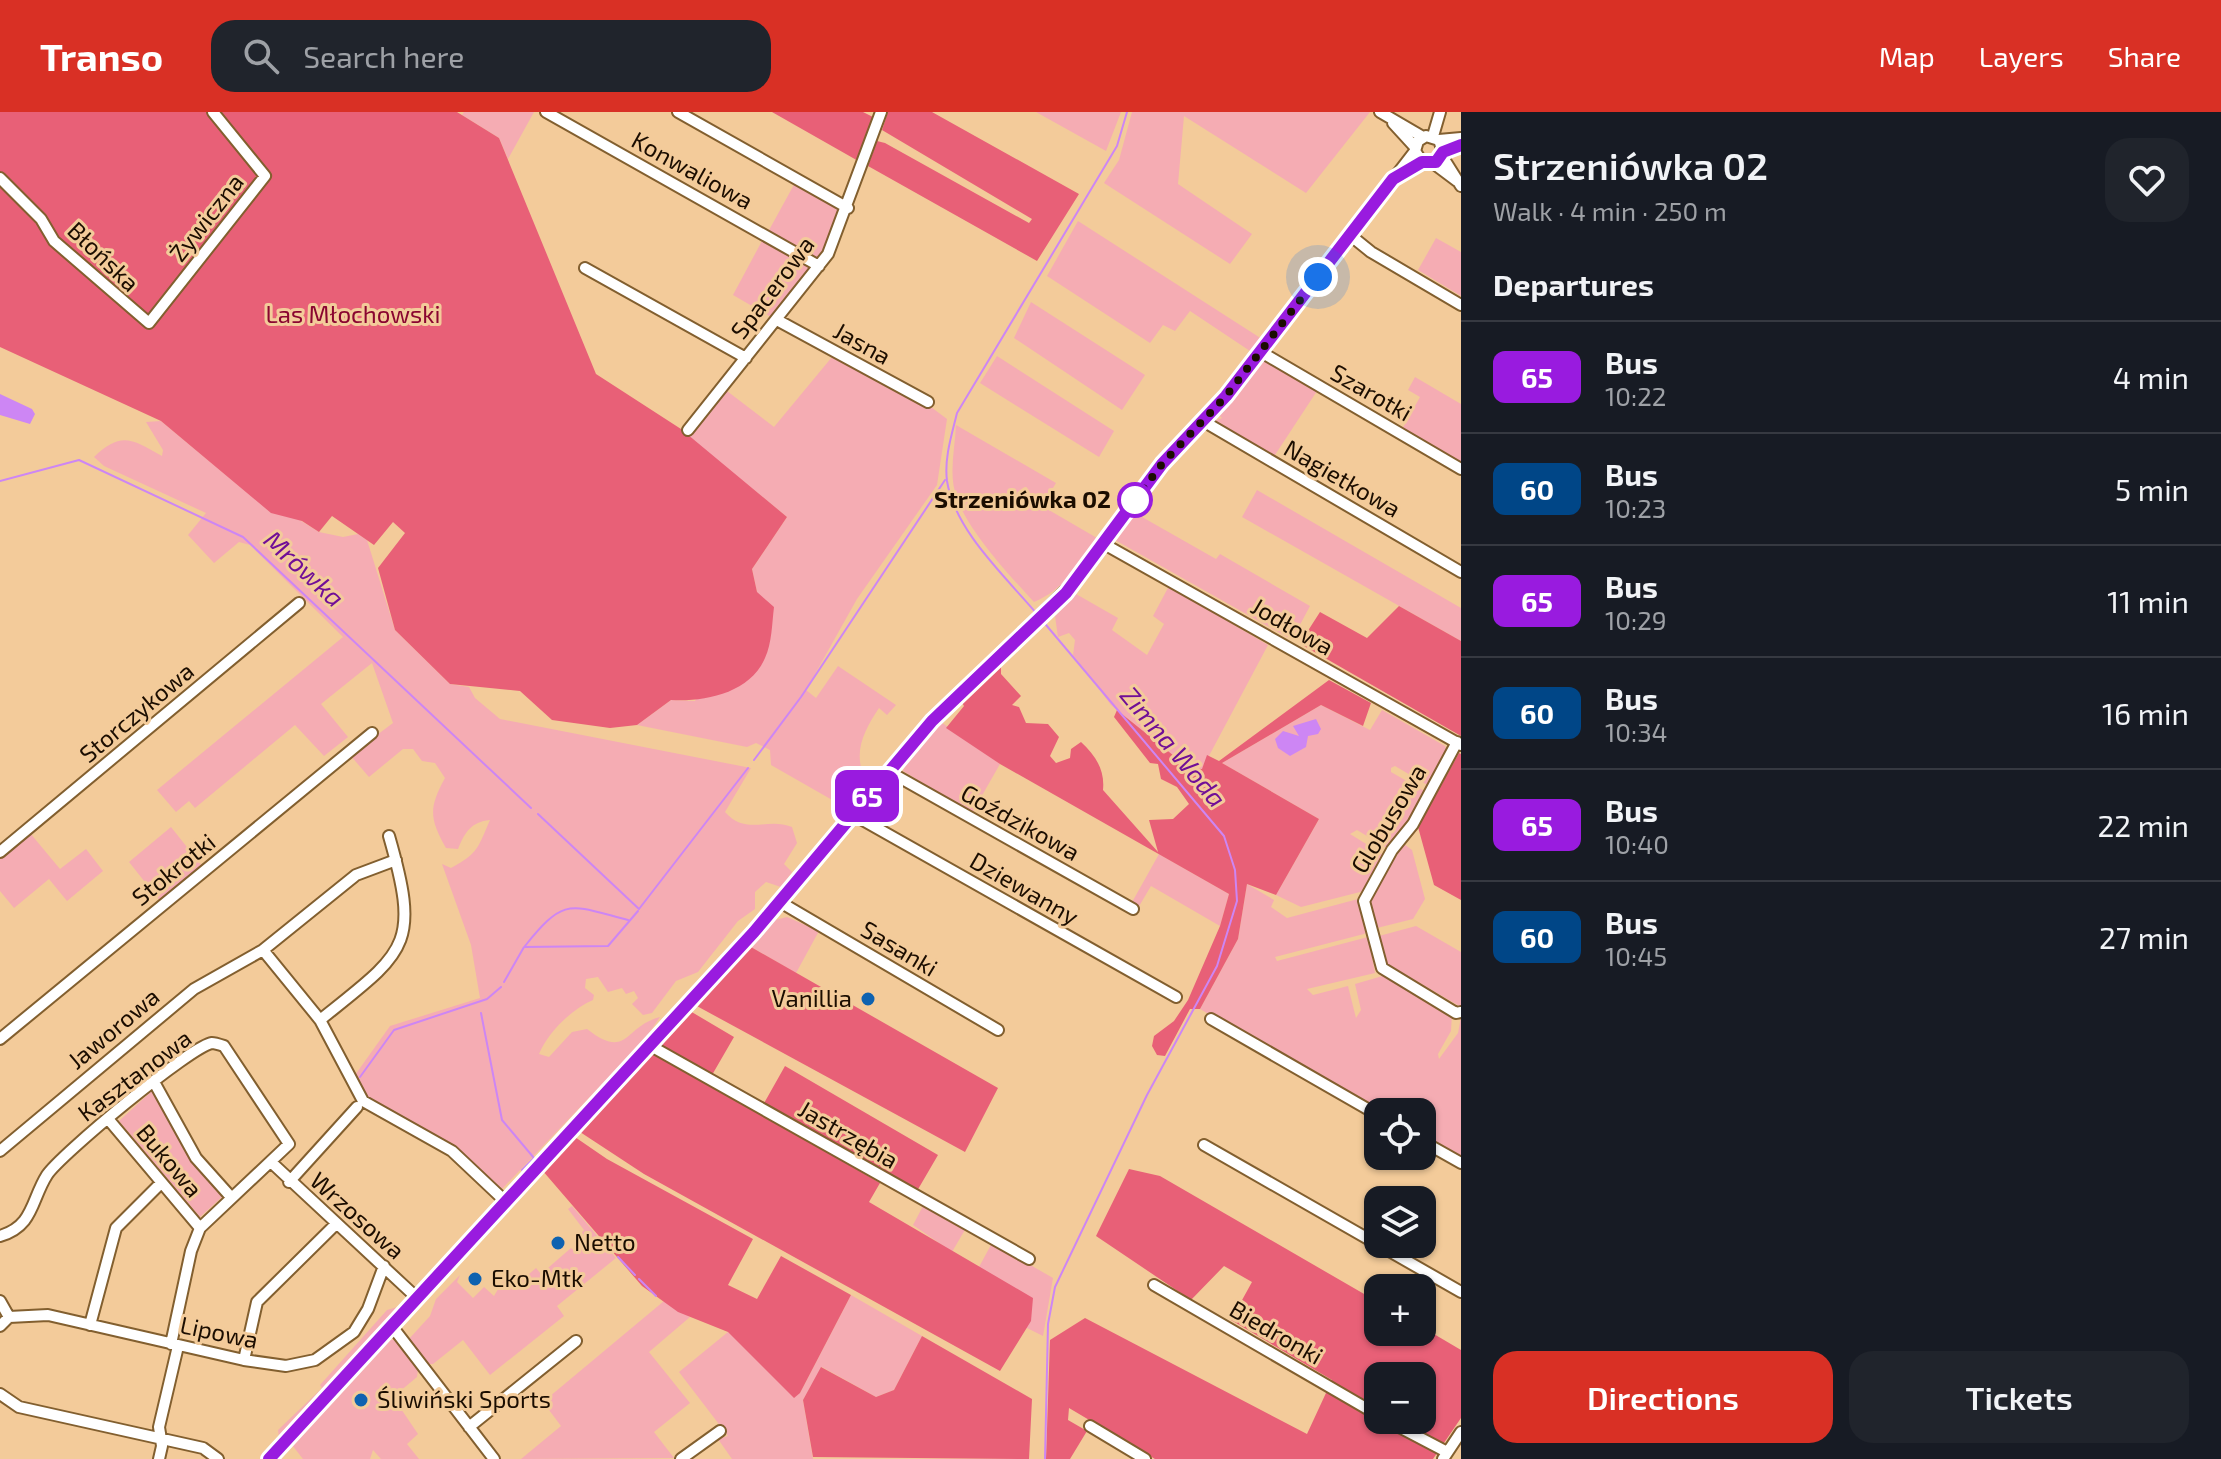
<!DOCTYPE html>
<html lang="en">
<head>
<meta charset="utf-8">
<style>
	:root { --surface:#171b24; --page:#20242c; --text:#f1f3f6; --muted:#9ea1a6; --line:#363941; --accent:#d93025 }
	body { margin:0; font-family:"Exo 2",sans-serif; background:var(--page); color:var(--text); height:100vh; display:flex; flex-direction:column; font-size:30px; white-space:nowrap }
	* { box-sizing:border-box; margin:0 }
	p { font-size:26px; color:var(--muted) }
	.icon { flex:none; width:44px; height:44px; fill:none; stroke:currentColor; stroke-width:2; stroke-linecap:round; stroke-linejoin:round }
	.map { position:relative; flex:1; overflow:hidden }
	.details { display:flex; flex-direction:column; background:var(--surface); width:760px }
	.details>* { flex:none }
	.badge { padding:0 16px; border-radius:12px; font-size:28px; line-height:52px }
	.tools { position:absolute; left:1364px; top:986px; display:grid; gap:16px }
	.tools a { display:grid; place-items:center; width:72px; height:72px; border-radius:16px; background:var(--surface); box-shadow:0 2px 6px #0004; font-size:40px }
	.you { position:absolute; width:40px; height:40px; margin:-20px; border:6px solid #fff; border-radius:50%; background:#1a73e8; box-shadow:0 0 0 12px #1a73e833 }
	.map>.badge { position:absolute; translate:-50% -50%; box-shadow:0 0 0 4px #fff }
	h2 { padding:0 32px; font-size:30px; line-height:72px }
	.round { display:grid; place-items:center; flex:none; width:84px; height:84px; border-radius:24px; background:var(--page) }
	.head { display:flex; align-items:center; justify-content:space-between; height:136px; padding:0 32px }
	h1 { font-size:38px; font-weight:600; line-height:60px }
	.primary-button { display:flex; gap:16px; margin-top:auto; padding:16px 32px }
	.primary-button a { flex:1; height:92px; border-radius:24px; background:var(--accent); color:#fff; font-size:32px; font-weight:600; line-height:92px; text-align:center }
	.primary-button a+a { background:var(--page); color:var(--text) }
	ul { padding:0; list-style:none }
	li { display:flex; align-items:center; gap:24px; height:112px; padding:0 32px; border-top:2px solid var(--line) }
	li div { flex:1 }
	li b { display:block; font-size:30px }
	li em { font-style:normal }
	li .badge { min-width:88px; font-weight:700; text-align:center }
	header { display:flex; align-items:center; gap:48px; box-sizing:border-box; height:112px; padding:0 40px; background:var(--accent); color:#fff }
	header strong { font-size:38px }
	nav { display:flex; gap:44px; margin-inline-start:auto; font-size:28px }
	.search { width:560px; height:72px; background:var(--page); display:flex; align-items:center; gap:20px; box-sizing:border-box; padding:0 28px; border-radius:24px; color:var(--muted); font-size:30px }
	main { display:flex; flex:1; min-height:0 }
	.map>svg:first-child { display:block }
	.green { fill:#f5acb3 }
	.forest { fill:#e86077; fill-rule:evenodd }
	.water { fill:#cd86f4 }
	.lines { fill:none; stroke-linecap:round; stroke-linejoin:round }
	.stream { stroke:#cd86f4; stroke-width:2 }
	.minor-casing { stroke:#825f2f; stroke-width:14 }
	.minor { stroke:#fff; stroke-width:10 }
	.line-casing { stroke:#fff; stroke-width:18 }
	.line { stroke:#991bdf; stroke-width:12 }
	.walk { stroke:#1b0d00; stroke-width:8; stroke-dasharray:0 14.4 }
	.stop-dot { fill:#fff; stroke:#991bdf; stroke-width:4 }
	.poi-dot { fill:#0e62b0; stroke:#f3cb9a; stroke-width:3 }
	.labels { text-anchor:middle; stroke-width:6; stroke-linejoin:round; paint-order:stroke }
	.street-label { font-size:24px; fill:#1b0d00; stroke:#f3cb9a }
	.park-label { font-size:24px; fill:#8a0530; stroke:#f3cb9a }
	.stop-label { font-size:24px; font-weight:bold; fill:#1b0d00; stroke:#f3cb9a; text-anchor:end }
	.poi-label { font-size:24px; fill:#1b0d00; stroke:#f3cb9a; text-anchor:start }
	.water-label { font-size:26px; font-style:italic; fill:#710f97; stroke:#f3cb9a }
</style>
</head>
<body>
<header>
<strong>Transo</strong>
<div class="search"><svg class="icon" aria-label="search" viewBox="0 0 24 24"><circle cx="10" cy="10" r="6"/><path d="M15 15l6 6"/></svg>Search here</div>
<nav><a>Map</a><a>Layers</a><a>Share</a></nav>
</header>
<main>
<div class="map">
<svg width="1461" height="1347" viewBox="0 0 1461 1347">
	<rect width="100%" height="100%" fill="#f3cb9a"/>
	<path class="green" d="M464,0H534L508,47L499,26L462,3Z
		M1036,0H1121L1106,39Z
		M1132,0H1370L1306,81L1184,4L1178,72L1252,122L1230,152L1104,71L1119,48Z
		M796,69L843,96L818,148L768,120Z
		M1078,109L1262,227L1253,241L1190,199L1175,219L1163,213L1150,231L1047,164Z
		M1436,126L1461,140V184L1418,158Z
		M763,127L810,156L771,205L733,183Z
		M1031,190L1145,263L1122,298L1014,226Z
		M997,244L1114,319L1099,345L980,271Z
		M832,245L927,292L947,307L937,373L857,487L806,578L816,586L838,554L896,593L887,603L879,596C865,617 853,639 864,664L871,665L848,697L771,653L770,638L756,631L747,635L637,613L671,588L695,589L757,480L752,457L787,405L689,325L727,279L774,315Z
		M1264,247L1317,279L1273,346L1212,310L1222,306L1219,303Z
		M1415,265L1461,292V353L1401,319L1420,285L1408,278Z
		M161,309L249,382L274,392L319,420L343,425L358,422L367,428L395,518L450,572L469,575L475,586L500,607L751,656L725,700C746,724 767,705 792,715L797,731L784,752L792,760L781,775L766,770L755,780V797L738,809L698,860L676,869L652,901L643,903L632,892L638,886L634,879L626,882L622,876L608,880L598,865L586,867L585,876L594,883L593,888C572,897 548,920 539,942L549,945L572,920L587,917C628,949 624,914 660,905L645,927L502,1077L452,1033L364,984L355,963L390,914L480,886L471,833L442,752L451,756C479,741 478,735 490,708C471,710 465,720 458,737L446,736C430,707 428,697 445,666L435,651L422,649L413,637H403L369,665L350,643L393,611L372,551L321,592L348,625L324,644L295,613L195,696L189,689L176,700L157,678L343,525L250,433L239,430L214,451L188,423L206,401L104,354L94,345C121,319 132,327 162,344L163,338L146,310Z
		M956,313L1056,371L1042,394L1097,426C1081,451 1062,479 1034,490C1010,464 968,419 957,386C948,363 955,337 956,313Z
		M1257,378L1461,496V529L1242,405Z
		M1135,401L1216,447L1220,442L1310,494L1294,524L1287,525L1115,428Z
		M1169,474L1268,533L1202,657L1189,656L1111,593L1073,543L1075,528L1069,521L1058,525L1055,504L1076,482L1118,506L1112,518L1147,543L1164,512L1153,504Z
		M1321,593L1370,618L1382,598L1445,634L1448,642L1429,674L1395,654L1391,656V660L1426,680L1409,711L1387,736L1357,718L1350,722L1384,743L1364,779L1301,795L1276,783L1319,707L1222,651Z
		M941,610L1000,652L972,701L903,659L909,644Z
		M171,715L202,754L160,789L129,750Z
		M30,721L60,757L86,737L103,759L67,789L49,767L14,796L0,779V747Z
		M1404,732L1412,738L1425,787L1413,807L1377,816L1369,788Z
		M1159,742L1229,782L1220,814L1151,774L1138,796L1131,792Z
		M1247,772L1274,788L1271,795L1287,806L1358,787L1367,819L1364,822L1275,845L1277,849L1368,825L1375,861L1307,877L1313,883L1348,874L1356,906L1361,898L1355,872L1386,863L1443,901L1445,898L1452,902L1451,919L1438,942L1439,947L1458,921L1461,905V1048L1422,1026V1000H1378L1200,897L1238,827Z
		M787,805L819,819L796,861L751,835L775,808Z
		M1416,814L1461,840V895L1387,852L1379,824Z
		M153,978L192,1048L222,1085L200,1105L119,1009Z
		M572,1094L616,1146L557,1194L564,1204L490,1263L463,1228L433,1252H427L408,1228L430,1204L436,1187L460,1163L457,1170L473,1186L484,1175L494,1184L504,1167L507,1169L511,1164L515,1174L536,1156L541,1162L571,1136L576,1140L586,1131L579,1123L584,1118L568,1097Z
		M923,1094L966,1116L952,1140L913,1113Z
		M992,1131L1053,1166L1043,1224L1025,1215L979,1155Z
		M851,1183L922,1224L894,1278L876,1285L822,1255L803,1288L813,1347H732L718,1327L728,1324L679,1260L728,1220L800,1281Z
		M664,1189L690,1205L649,1240L690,1291L654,1320L674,1346L521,1347L561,1314L543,1290Z
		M404,1193L279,1325L278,1318L322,1276L320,1273L387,1198Z
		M387,1228H395L418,1257L417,1265L393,1285L418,1322L407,1332L419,1347H381L373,1338L370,1347H303L292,1333Z"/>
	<path class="forest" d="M0,0H457L499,26L596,262L681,317L787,405L752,457L757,480L774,495C772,511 772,531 765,546C750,581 705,590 671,588L637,613L610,616L552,608L520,579L450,572L395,518L378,456L405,421L393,410L374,433L332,404L319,420L302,409L271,401L161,309L0,235Z
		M772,0H863L875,6L860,50Z
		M888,0H932L1079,82L1037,149L868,54L877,29L885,31L1029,111L1032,107L882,18Z
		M1399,494L1461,529V624L1304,534L1302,528L1320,500L1367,526Z
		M1001,554V562L1021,584L1012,593L1019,595L1026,611L1048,612L1059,625L1050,644L1056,651L1070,646L1071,637L1081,630C1096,644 1105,658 1103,678L1158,740L1149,708L1173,707L1189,692L1177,675L1161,667L1158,652L1150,651L1114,605L1117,598L1189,656L1202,657L1207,643L1219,649L1329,568L1371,591L1363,614L1321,593L1222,651L1319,707L1276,783L1247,772L1238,827L1200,897H1190L1165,944L1157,943L1152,934L1154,924L1174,909L1188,888L1220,814L1229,782L1000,652L946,616L964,594L961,589Z
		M1459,641L1461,642V788L1434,773L1418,715Z
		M751,835L998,976L965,1040L695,893Z
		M690,899L734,925L712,963L658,933Z
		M653,939L880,1071L869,1090L1033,1186L1031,1209L1000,1259L644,1062L577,1018Z
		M785,954L938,1043L917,1079L763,993Z
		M572,1023L607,1047L753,1127L728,1173L757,1187L781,1144L851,1183L800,1281L794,1286L728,1220L678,1200L642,1174L542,1058Z
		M1129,1057L1160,1064L1378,1190V1220H1422V1215L1461,1238V1306L1433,1347H1155L1069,1296L1068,1308L1087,1319L1070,1347H1046L1050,1228L1085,1206L1307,1322L1332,1268L1231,1208L1252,1170L1224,1154L1191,1188L1096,1124ZM1378,1264H1422V1308H1378Z
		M922,1224L1032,1287L1029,1347L813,1345L803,1288L821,1255L876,1285L894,1278Z"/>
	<path class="water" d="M0,282L32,297L35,302L30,312L0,303Z
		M1316,607L1321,617L1318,622L1308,624L1306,635L1290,644L1278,636L1275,627L1283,619L1299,624L1293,614Z"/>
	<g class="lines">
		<path class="stream" d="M0,369L79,348L243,425L531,696
			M1037,502C1005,464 955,419 947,369C944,346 952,322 957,301L1117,34L1127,0
			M1041,507L1224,724L1235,758L1237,789L1217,854L1147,983L1055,1175L1048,1212L1045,1347
			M754,648L801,585L945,368
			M538,702L639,797L748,656
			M525,834C565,784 570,793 628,808
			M504,870L524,835L608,834L638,799
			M481,901L502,1008L534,1046L522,1058
			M360,965L394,918L487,887L501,875
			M618,1145L635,1163
			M639,1167L656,1184"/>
		<g class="minor-casing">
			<path id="minor" d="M546,0L819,154
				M678,0L848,96
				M1380,0L1423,25
				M1393,11L1415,35
				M1433,24L1440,0
				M1415,39L1422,50H1436L1443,40L1439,28
				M1443,40L1461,33
				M1442,44L1461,74
				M1433,51L1457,69
				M1395,65L1422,50
				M0,66L41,107L54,129L149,211L265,64L213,0
				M1350,123L1371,140L1461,193
				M585,156L746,246
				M777,208L928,290
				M1261,240L1461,357
				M1203,309L1461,460
				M688,318L828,142L881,0
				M1104,432L1461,633
				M1457,630L1413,712L1392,738L1364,789L1382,856L1456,901L1461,900
				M888,659L1133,797
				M852,702L1176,885
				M0,740L299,491
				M780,790L998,918
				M263,838L320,908L363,989L452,1039L505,1089
				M1211,907L1378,1003
				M320,908C406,839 421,835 389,724
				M0,927L372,621
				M649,933L1029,1147
				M154,970L196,1046L230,1084
				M109,1008L200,1116
				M1422,1029L1461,1051
				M1204,1033L1461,1180
				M0,1039L194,877L263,838L356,763L396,748
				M272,1051L416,1185
				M289,1070L357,995
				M0,1124C34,1114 31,1088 47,1063C60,1043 191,934 212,931C214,931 221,933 224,934L289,1032L200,1116L191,1139L171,1232
				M1154,1173L1378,1303
				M0,1189L9,1205
				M90,1213L116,1116L161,1071
				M391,1213L494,1347
				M0,1214L9,1205L48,1203L244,1248L286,1254L315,1248L354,1220L368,1197L384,1154
				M244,1248L257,1190L336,1112
				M0,1282L19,1295L203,1336L218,1347
				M1386,1308L1447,1340
				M1090,1314L1145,1347
				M469,1315L576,1229
				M159,1347L162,1334L159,1315L178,1234
				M269,1347L754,820L913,630L1081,463L1162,352L1226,284L1415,39L1418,29L1426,24L1439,28L1461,26
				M681,1347L720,1319
				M1443,1347L1461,1320"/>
		</g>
		<use href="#minor" class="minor"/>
	</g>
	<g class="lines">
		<g class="line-casing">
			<path id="line" d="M269,1347L754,820L932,609L1066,481L1162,352L1226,284L1393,67L1422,50H1436L1443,40L1461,33"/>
		</g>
		<use href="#line" class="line"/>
		<path class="walk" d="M1135,388L1162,352L1226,284L1318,165"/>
	</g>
	<circle class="stop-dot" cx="1135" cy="388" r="16"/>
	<g class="poi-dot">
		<circle cx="868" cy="887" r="8"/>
		<circle cx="558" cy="1131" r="8"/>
		<circle cx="475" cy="1167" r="8"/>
		<circle cx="361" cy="1288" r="8"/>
	</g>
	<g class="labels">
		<g class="street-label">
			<text transform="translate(692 59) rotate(29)" y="8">Konwaliowa</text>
			<text transform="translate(207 106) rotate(-52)" y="8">Żywiczna</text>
			<text transform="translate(103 145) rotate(44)" y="8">Błońska</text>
			<text transform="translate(773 176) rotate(-53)" y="8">Spacerowa</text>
			<text transform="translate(862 232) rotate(29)" y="8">Jasna</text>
			<text transform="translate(1371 281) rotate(30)" y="8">Szarotki</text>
			<text transform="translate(1342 367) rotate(30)" y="8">Nagietkowa</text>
			<text transform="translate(1292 515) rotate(30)" y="8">Jodłowa</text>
			<text transform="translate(137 601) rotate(-40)" y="8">Storczykowa</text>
			<text transform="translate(1389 707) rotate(-59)" y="8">Globusowa</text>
			<text transform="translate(1020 711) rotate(29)" y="8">Goździkowa</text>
			<text transform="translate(174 758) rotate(-39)" y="8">Stokrotki</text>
			<text transform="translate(1024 777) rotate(30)" y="8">Dziewanny</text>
			<text transform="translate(899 837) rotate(31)" y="8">Sasanki</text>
			<text transform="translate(114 917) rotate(-40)" y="8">Jaworowa</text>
			<text transform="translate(135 964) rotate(-37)" y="8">Kasztanowa</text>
			<text transform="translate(848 1023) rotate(30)" y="8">Jastrzębia</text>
			<text transform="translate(169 1049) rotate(50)" y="8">Bukowa</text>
			<text transform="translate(357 1104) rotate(42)" y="8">Wrzosowa</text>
			<text transform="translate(219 1221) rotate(12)" y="8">Lipowa</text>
			<text transform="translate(1276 1221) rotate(30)" y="8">Biedronki</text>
		</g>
		<g class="park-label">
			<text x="353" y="211">Las Młochowski</text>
		</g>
		<g class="stop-label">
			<text x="1111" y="396">Strzeniówka 02</text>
		</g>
		<g class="poi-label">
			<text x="852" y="895" text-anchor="end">Vanillia</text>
			<text x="574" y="1139">Netto</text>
			<text x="491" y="1175">Eko-Mtk</text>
			<text x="377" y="1296">Śliwiński Sports</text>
		</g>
		<g class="water-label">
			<text transform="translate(304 457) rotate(43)" y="9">Mrówka</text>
			<text transform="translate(1173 635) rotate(50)" y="9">Zimna Woda</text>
		</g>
	</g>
</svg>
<div class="tools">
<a><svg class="icon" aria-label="locate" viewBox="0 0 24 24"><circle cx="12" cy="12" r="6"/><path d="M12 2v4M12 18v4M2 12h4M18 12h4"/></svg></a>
<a><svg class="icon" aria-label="layers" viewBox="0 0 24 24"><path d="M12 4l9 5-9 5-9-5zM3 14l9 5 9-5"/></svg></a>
<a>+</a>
<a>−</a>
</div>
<div class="you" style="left:1318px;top:165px"></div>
<b class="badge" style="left:867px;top:684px;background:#991bdf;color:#fff">65</b>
</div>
<section class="details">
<div class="head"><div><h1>Strzeniówka 02</h1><p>Walk · 4 min · 250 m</p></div><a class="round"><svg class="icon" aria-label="heart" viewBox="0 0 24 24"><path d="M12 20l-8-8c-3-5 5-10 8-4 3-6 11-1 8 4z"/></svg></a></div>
<h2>Departures</h2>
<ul>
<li><span class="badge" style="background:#991bdf;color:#fff">65</span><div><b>Bus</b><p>10:22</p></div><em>4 min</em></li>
<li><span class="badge" style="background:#004687;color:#fff">60</span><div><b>Bus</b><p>10:23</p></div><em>5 min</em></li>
<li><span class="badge" style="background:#991bdf;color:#fff">65</span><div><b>Bus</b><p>10:29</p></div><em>11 min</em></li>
<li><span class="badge" style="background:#004687;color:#fff">60</span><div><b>Bus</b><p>10:34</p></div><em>16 min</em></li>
<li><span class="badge" style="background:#991bdf;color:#fff">65</span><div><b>Bus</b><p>10:40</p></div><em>22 min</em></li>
<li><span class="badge" style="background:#004687;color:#fff">60</span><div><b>Bus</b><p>10:45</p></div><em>27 min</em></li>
</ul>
<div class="primary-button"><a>Directions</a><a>Tickets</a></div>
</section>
</main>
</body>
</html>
